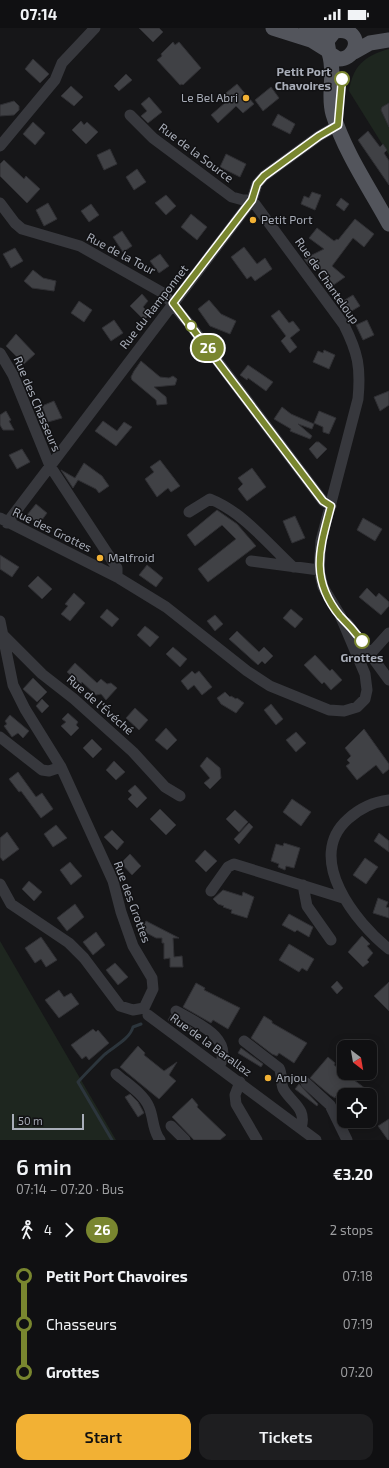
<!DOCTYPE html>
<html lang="en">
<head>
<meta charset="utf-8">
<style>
	:root { --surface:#101012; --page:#1e1e20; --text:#f1f3f6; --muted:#9c9d9f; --line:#303032; --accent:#f2b134 }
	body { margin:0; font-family:"Exo 2",sans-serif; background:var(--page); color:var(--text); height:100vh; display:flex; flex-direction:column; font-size:15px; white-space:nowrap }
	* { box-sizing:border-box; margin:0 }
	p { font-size:13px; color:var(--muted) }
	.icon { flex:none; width:22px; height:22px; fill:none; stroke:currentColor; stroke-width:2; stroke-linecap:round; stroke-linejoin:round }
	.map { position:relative; height:1112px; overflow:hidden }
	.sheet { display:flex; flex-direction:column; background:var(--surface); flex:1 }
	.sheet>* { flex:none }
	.badge { padding:0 8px; border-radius:13px; font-size:14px; line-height:26px }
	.needle { width:26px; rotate:149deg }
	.controls { position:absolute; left:337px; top:1012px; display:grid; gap:8px }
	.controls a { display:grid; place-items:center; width:40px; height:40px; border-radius:8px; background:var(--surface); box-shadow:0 2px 10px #0003,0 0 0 1px var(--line); font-size:20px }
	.scale { position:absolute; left:12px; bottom:10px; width:72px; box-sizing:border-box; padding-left:4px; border:2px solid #a8adb8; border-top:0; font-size:11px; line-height:14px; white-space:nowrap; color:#a8adb8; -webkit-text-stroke:3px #111113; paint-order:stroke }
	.map>.badge { position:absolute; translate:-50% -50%; box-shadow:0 0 0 2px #fff }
	.legs { display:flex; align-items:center; gap:6px; height:44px; padding:0 16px; font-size:13px }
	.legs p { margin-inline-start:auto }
	.overview { display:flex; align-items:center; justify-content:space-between; height:68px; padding:0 16px }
	h1 { font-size:22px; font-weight:600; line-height:30px }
	.button { display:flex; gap:8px; margin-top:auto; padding:8px 16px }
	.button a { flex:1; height:46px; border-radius:12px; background:var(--accent); color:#111; font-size:16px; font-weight:600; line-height:46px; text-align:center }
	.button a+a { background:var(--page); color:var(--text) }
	ul { padding:0 16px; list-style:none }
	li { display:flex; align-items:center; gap:14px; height:48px; font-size:15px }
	li i { display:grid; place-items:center; width:6px; height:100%; margin:0 5px; background:currentColor }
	li i::after { content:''; width:10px; height:10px; margin:-5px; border:3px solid; border-radius:50%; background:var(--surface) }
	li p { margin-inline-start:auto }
	li:first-child i { background:linear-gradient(#0000 50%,currentColor 0) }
	li:last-child i { background:linear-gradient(currentColor 50%,#0000 0) }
	.status { display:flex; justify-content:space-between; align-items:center; height:28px; padding:0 20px; background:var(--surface); direction:ltr }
	.status svg { height:11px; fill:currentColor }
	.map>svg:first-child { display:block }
	.green { fill:#1e261f }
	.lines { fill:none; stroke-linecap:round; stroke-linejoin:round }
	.stream { stroke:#2c353c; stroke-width:3 }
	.building { fill:#404145; stroke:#303034 }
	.minor { stroke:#37383d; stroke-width:11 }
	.major { stroke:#53555c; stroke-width:15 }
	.line-1-casing { stroke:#fff; stroke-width:9 }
	.line-1 { stroke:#79862f; stroke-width:6 }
	.stop-1-dot { fill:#fff; stroke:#79862f; stroke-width:2 }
	.poi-dot { fill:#f2b134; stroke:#111113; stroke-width:1.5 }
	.labels { text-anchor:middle; stroke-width:3; stroke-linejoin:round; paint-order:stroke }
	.stop-label { font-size:12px; font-weight:bold; fill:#a8adb8; stroke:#111113; text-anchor:end }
	.poi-label { font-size:12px; fill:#a8adb8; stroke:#111113; text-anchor:start }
	.street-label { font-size:12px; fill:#a8adb8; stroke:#111113 }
</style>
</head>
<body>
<div class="status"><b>07:14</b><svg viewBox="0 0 49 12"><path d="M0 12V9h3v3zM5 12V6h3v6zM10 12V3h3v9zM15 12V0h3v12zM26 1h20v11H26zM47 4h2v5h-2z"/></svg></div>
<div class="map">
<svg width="389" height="1112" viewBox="0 0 389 1112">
	<rect width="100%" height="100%" fill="#161618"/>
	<path class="green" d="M389,21V127L349,63C353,38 364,28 389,21Z
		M0,913L116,1112H0Z"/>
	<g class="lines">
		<path class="stream" d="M112,1112L78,1054C86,1045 95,1036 104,1027C113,1019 130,1011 133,999L141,996"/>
	</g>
	<path class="building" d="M139,0H159L163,4L153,14Z
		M173,14L175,17L179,14L201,40L183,57L182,56L180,57L157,32L162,28L161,26Z
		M33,31L49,46L40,55L25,41Z
		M126,46L132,52L119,63L114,58Z
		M237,56L254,76L243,85L236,78L218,95L211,87L226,74L221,69Z
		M71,58L83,69L74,78L61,68Z
		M271,59L279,70L263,83L255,72Z
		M149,69L162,84L148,95L141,88L147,83L141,76Z
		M14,73L19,78V82L14,87L0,88V77Z
		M389,75V99L381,82L382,79Z
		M278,86L295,96L290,106L272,97Z
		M81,93L84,97L87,94L98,104L86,116L72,102Z
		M33,94L45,105L35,117L23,106Z
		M368,103L380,119L383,116L387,122L384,125L389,133V157L358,112Z
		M110,121L117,136L104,142L97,127Z
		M226,126L246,136L240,149L220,139Z
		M4,132L24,151L26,148L40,161L27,175L0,148V136Z
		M137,141L146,154L134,162L126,149Z
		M312,164L321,167L315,182L301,176L304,168L309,170Z
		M166,167L176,178L166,187L155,175Z
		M341,170L349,176L344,183L336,177Z
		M48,175L57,191L44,198L36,182Z
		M91,176L99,187L89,194L81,183Z
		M191,186L207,199L197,212L181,199Z
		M355,191L374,206L364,219L353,210L332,238L345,249L332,258L316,234L310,238L304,231L324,221L309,210L317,200L334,213L337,211L338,212Z
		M122,203L132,218L123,224L113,209Z
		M244,219L257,236L265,230L272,241L255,253L251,248L247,251L231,229Z
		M15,220L23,233L11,240L3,226Z
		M160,226L169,238L159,245L150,233Z
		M33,242L43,250L56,253L54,263L32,260L24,253Z
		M142,266L148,273L143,279L150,286L144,292L130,278Z
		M353,267L360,278L350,284L343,273Z
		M209,272L221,286L236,293L230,306L210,298L198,281Z
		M79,273L92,282L84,294L71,285Z
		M279,282L289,295L293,293L300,302L290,310L297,319L290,325L281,313L286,308L271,288Z
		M114,292L123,305L111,313L102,300Z
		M367,292L374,307L363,312L356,297Z
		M16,306L35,326L24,336L6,318Z
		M324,322L335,327L329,341L313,334L318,323L323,325Z
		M141,333L160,349L169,350L173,348L177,351L175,357L154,359L166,369L167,376L157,377L156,372L132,352L131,349L134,343Z
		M248,337L273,354L266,363L248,350L247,352L240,347Z
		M389,363V377L380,383L374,369Z
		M54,373L62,390L48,394L42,378Z
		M282,379L291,386L314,396L312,401L298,396L312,408L310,411L290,403L291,401L274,391Z
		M6,383L11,392L9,393L14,402H3L0,397V387Z
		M319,383L336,390L329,406L323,404V399L314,395Z
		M103,393L117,403L124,394L132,399L116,418L95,403Z
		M316,414H319L327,421L317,431L309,421Z
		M22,421L30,434L17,441L9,427Z
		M160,432L180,458L171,464L168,460L157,469L145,451L154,444L150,439Z
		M84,435L102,448L109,458L99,465L96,461L78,452L73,460L61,442L75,450Z
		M252,440L266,459L247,473L238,461L243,456L238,450Z
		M36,476L47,485L39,496L27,487Z
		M217,482L237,496L256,518L208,554L198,541L236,511L222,497L195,518L187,507Z
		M295,488L305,510L292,515L283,493Z
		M363,490L382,501L375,513L357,502Z
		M0,527L19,539L12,549L0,541Z
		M147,537L163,550L156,559L139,547Z
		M38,548L52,561L42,571L28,558Z
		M367,560L376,569L379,565L389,574V578L381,587L359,569Z
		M74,565L85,575L70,593L61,586L68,578L65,576Z
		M107,581L119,591L112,599L100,589Z
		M291,581L303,591L295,600L283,590Z
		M215,587L223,596L215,603L207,593Z
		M145,598L159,609L150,619L137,607Z
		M237,603L259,624L264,619L273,628L265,636L262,633L258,637L229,611Z
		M173,619L187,631L180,639L166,626Z
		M315,627L330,643L332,641L342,652L331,662L324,654L322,656L304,637Z
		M75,635L97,655L101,651L107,656L111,655L117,660L106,672L101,666L96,667L82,654L81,656L67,644Z
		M192,643L195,646L199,643L212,659L202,667L194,657L188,662L181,653Z
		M33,650L47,664L37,674L23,661Z
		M225,664L230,669L231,668L236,671L237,670L244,675L236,685L221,676L217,670Z
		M42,671L49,678L42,685L36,678Z
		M271,676L283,691L276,697L264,682Z
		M135,680L148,692L139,702L126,690Z
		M68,685L78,694L76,697L79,700L71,708L61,698L66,694L62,691Z
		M10,687L29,703L23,710L18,705L12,709L4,698L7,696L5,693Z
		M166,700L177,712L167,722L155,712Z
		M364,701L389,736V741L383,746L376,737L357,752L346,738L350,735L347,732L351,728L345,720Z
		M296,704L306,715L296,724L286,712Z
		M92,711L102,721L93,730L83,720Z
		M207,729L220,740L221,750L210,761L204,755L210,750L200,738Z
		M114,733L125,744L116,752L106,742Z
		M18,744L36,769L42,765L53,781L41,790L21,763L19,764L9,751Z
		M135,757L147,770L137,780L128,771L132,767L128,763Z
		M292,771L311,784L301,798L283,784Z
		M160,781L176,797L166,807L150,791Z
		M235,782L248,794L239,804L226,791Z
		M249,795L253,799L239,816L234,811Z
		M56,797L67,810L53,819L44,806Z
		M112,802L124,814L117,822L104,809Z
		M7,804L19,821L3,833L0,829V810Z
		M379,805L389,813V824L374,813Z
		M284,815L300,820L294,840L286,838L285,842L278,839L279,836L271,833L276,816L283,818Z
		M205,822L217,833L206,844L195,833Z
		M130,826L141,838L132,847L121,835Z
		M365,830L378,839L366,856L353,847Z
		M70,834L82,848L71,857L60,842Z
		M29,853L42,864L34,873L22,861Z
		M223,862L242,868L243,864L254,869L247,890L231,885L232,882L223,879L224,878L218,876L213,871Z
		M378,870L388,874L386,879L389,880V890L373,885Z
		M75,876L84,889L67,903L57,890Z
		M289,886L313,899L309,909L297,902L295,904L282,897Z
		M146,893L179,910H173L174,929L182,928L183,939H170V930L164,931V915H162V910H156L141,902Z
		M96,904L105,917L93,927L83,914Z
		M362,908L370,916L367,918L373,925L367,932L369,934L363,939L348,924Z
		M41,909L57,932L46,939L41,931L35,935L25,920Z
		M289,916L314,931L307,943L302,940L299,944L279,932Z
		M115,935L128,949L118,957L106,942Z
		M337,953L343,960L337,966L331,959Z
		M389,954V983L374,968Z
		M196,955L205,960L204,962L240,980L228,1001L213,992L211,995L183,979Z
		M59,962L64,969L71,965L79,976L59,990L45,972Z
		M171,987L194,1001L192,1005L168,992Z
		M264,988L272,993V995L307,1015L294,1035L279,1025L277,1028L272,1026L251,1010Z
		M93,1001L96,1004L98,1002L109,1015L89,1032L86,1028L82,1031L71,1017Z
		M138,1018L145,1025L144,1027L164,1043L177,1034L169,1047L176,1053L159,1071L120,1039Z
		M241,1020L263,1036L261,1039L238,1025Z
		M328,1029L335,1035L334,1037L366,1061L361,1067H344V1074L336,1068L335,1070L330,1067L310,1050Z
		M299,1056L318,1076L317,1078L295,1061Z
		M130,1066L138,1074L144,1085L138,1089L125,1069Z
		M192,1070L198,1077L197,1079L226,1107L220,1112H194L172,1089Z
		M389,1091V1112H388L378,1098Z"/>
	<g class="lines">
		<path class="minor" d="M0,118L55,52L62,35L95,0
			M0,175L15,195L22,201L80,218L163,265L191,298L323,473L331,478
			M0,325L13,347L50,438L117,540V549
			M189,484L210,471C243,484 267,515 293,539
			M0,490L117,549L166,579L247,643L270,658L329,682L344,683L357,679L365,671L367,662L365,646L340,587L323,559L319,542L321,513L358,371C361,339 358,325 344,297L252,172H243L232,169L153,110L130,87
			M7,495L252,172L257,156L264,148L319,108L338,97
			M251,533L319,542
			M0,593L13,657L25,681L61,739L113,853L121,884L133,918L152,950L153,961L144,980L133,982L120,978L84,930L69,915L11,876L0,856
			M347,595L389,652
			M2,606L42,646L74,671L133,724L165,759L180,768
			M371,625L389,605
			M0,709L42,742L49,743L61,739
			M389,772C373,774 360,780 348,791C304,830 356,895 389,921
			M303,857L307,878L331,912
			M211,863L228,839L234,836L343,870
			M176,983C197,995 235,1010 219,1039
			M148,987L316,1112
			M244,1013L279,1040C283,1047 280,1056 284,1062C293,1076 307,1081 301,1100
			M116,1046C126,1055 144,1066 149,1079C154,1090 152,1102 160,1112
			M240,1054L235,1067L236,1076L257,1112
			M306,1055L330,1077L347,1112
			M171,1098L185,1112"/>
		<path class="major" d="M273,0L311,12L327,22
			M307,0C312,1 318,3 323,4C331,5 340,0 348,4C363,12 353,32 338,31L329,25L327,13L334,4
			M354,24L370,15L389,12
			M329,25C336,46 327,66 333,86C345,125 370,161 389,196"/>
	</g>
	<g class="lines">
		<g class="line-1-casing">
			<path id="line-1" d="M342,51L338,97L319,108L264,148L257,156L252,172L173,275L323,473L331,478C320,520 309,550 340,588C348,596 355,604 362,613"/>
		</g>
		<use href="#line-1" class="line-1"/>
	</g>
	<g class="stop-1-dot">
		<circle cx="342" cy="51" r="7"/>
		<circle cx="191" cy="298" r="5"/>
		<circle cx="362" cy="613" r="7"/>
	</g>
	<g class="poi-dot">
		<circle cx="246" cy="70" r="4"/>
		<circle cx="253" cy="192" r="4"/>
		<circle cx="100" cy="530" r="4"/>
		<circle cx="268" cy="1050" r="4"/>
	</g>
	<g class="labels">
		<g class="stop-label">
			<text x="331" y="48">Petit Port<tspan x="331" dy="14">Chavoires</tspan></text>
			<text x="362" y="634" text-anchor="middle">Grottes</text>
		</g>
		<g class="poi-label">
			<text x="238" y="74" text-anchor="end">Le Bel Abri</text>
			<text x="261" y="196">Petit Port</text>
			<text x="108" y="534">Malfroid</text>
			<text x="276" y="1054">Anjou</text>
		</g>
		<g class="street-label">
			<text transform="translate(196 125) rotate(37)" y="4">Rue de la Source</text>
			<text transform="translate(121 226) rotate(28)" y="4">Rue de la Tour</text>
			<text transform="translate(327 253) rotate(55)" y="4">Rue de Chanteloup</text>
			<text transform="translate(154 279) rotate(-52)" y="4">Rue du Ramponnet</text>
			<text transform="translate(37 376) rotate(67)" y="4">Rue des Chasseurs</text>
			<text transform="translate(52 502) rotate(26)" y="4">Rue des Grottes</text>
			<text transform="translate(100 677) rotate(41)" y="4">Rue de l'Évéché</text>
			<text transform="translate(132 874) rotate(70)" y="4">Rue des Grottes</text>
			<text transform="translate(211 1017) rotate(36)" y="4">Rue de la Barallaz</text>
		</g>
	</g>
</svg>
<div class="controls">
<a><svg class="needle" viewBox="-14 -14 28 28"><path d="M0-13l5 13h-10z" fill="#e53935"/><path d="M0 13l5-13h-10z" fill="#9c9d9f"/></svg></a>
<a><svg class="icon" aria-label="locate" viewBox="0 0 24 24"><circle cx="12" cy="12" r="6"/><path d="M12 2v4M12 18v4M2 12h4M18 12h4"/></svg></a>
</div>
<div class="scale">50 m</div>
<b class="badge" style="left:208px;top:320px;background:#79862f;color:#fff">26</b>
</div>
<section class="sheet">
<div class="overview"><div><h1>6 min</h1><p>07:14 – 07:20 · Bus</p></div><b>€3.20</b></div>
<div class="legs"><svg class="icon" aria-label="walk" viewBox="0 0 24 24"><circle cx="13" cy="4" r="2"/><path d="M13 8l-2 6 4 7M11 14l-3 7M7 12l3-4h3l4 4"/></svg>4<svg class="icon" aria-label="forward" viewBox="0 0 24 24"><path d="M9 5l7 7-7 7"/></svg><b class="badge" style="background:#79862f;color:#fff">26</b><p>2 stops</p></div>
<ul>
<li><i style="color:#79862f"></i><b>Petit Port Chavoires</b><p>07:18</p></li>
<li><i style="color:#79862f"></i><span>Chasseurs</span><p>07:19</p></li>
<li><i style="color:#79862f"></i><b>Grottes</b><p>07:20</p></li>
</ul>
<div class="button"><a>Start</a><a>Tickets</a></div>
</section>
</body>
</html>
